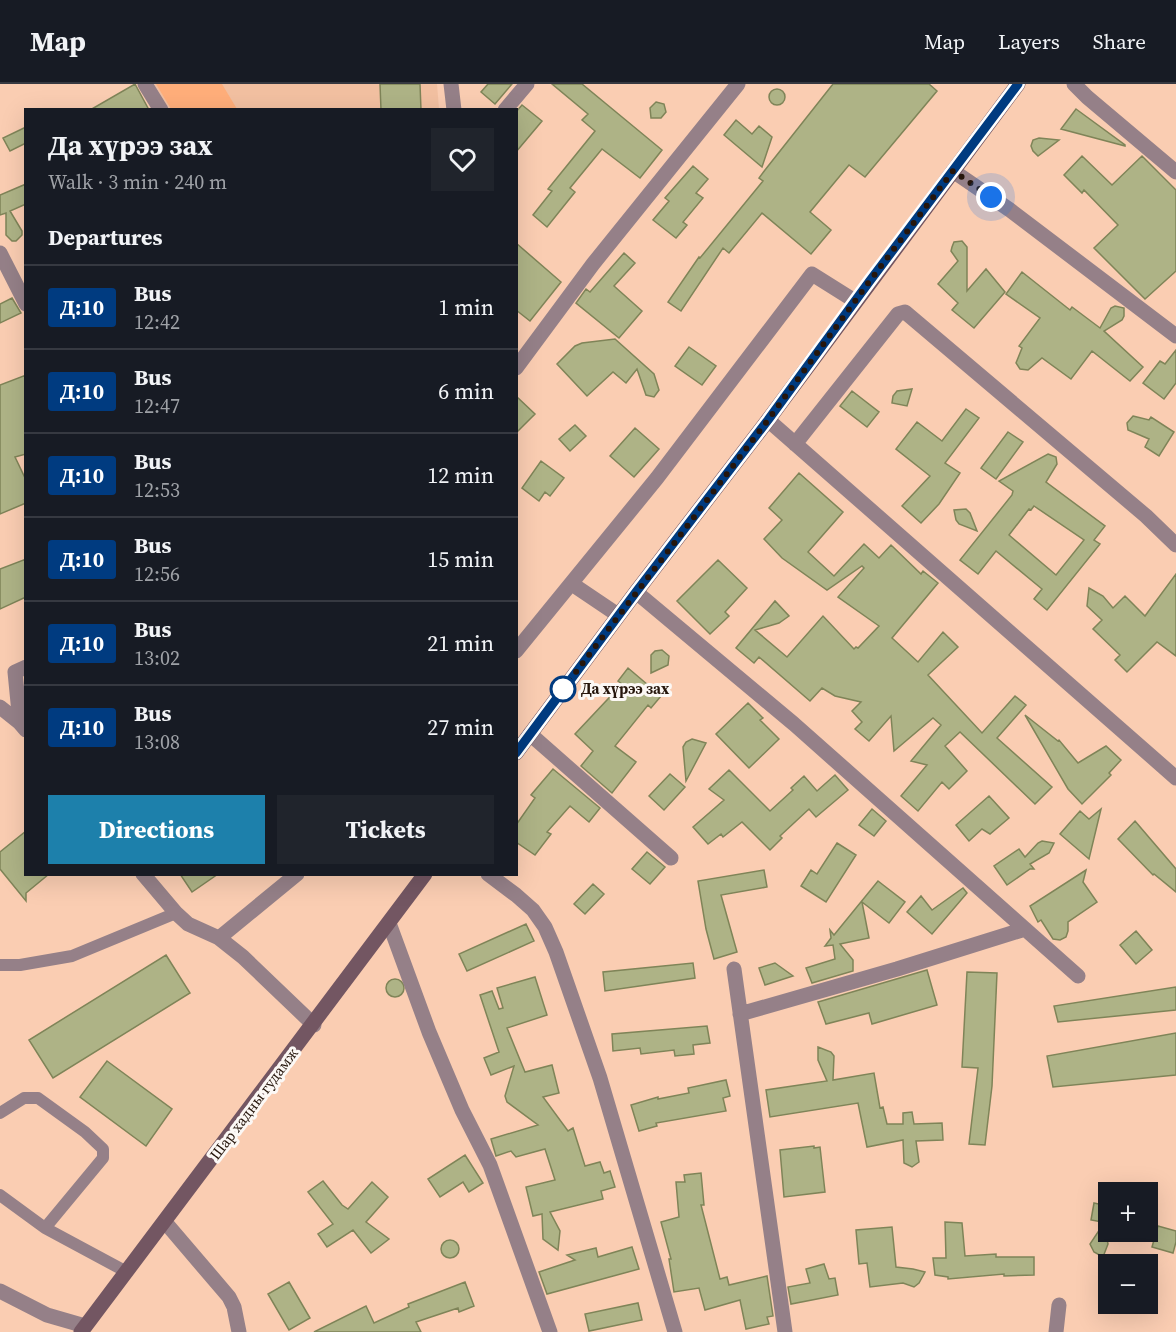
<!DOCTYPE html>
<html lang="en">
<head>
<meta charset="utf-8">
<style>
	:root { --surface:#171b24; --page:#20242c; --text:#f1f3f6; --muted:#9ea1a6; --line:#363941; --accent:#1d80ab }
	body { margin:0; font-family:"Source Serif 4",serif; background:var(--page); color:var(--text); height:100vh; display:flex; flex-direction:column; font-size:22px; white-space:nowrap }
	* { box-sizing:border-box; margin:0 }
	p { font-size:20px; color:var(--muted) }
	.icon { flex:none; width:33px; height:33px; fill:none; stroke:currentColor; stroke-width:2; stroke-linecap:round; stroke-linejoin:round }
	.map { position:relative; flex:1; overflow:hidden }
	.details { position:absolute; left:24px; top:24px; width:494px; height:768px; display:flex; flex-direction:column; background:var(--surface); border-radius:0px; box-shadow:0 6px 24px #0002 }
	.details>* { flex:none }
	.badge { padding:0 12px; border-radius:4px; font-size:21px; line-height:39px }
	.buttons { position:absolute; left:1098px; top:1098px; display:grid; gap:12px }
	.buttons a { display:grid; place-items:center; width:60px; height:60px; border-radius:0px; background:var(--surface); box-shadow:0 6px 24px #0002; font-size:30px }
	.you { position:absolute; width:30px; height:30px; margin:-15px; border:4px solid #fff; border-radius:50%; background:#1a73e8; box-shadow:0 0 0 9px #1a73e833 }
	.map>.badge { position:absolute; translate:-50% -50%; box-shadow:0 0 0 3px #fff }
	h2 { padding:0 24px; font-size:22px; line-height:54px }
	.round { display:grid; place-items:center; flex:none; width:63px; height:63px; border-radius:0px; background:var(--page) }
	.head { display:flex; align-items:center; justify-content:space-between; height:102px; padding:0 24px }
	h1 { font-size:28px; font-weight:700; line-height:45px }
	.action { display:flex; gap:12px; margin-top:auto; padding:12px 24px }
	.action a { flex:1; height:69px; border-radius:0px; background:var(--accent); color:#fff; font-size:24px; font-weight:700; line-height:69px; text-align:center }
	.action a+a { background:var(--page); color:var(--text) }
	ul { padding:0; list-style:none }
	li { display:flex; align-items:center; gap:18px; height:84px; padding:0 24px; border-top:2px solid var(--line) }
	li div { flex:1 }
	li b { display:block; font-size:22px }
	li em { font-style:normal }
	li .badge { min-width:66px; font-weight:700; text-align:center }
	header { display:flex; align-items:center; gap:36px; box-sizing:border-box; height:84px; padding:0 30px; background:var(--surface); border-bottom:2px solid var(--line) }
	header strong { font-size:28px }
	nav { display:flex; gap:33px; margin-inline-start:auto; font-size:21px }
	.map>svg:first-child { display:block }
	.built { fill:#f2c0a1 }
	.green { fill:#ffae7a }
	.building { fill:#aeb386; stroke:#7f8458; stroke-width:1.5; fill-rule:evenodd }
	.lines { fill:none; stroke-linecap:round; stroke-linejoin:round }
	.lane { stroke:#958088; stroke-width:12 }
	.street { stroke:#958088; stroke-width:15 }
	.secondary { stroke:#735662; stroke-width:15 }
	.line-casing { stroke:#fff; stroke-width:14 }
	.line { stroke:#003b80; stroke-width:9 }
	.walk { stroke:#26160c; stroke-width:6; stroke-dasharray:0 10.8 }
	.stop-dot { fill:#fff; stroke:#003b80; stroke-width:3 }
	.labels { text-anchor:middle; stroke-width:6; stroke-linejoin:round; paint-order:stroke }
	.stop-label { font-size:15px; font-weight:bold; fill:#26160c; stroke:#fcf8f5; text-anchor:start }
	.street-label { font-size:15px; fill:#26160c; stroke:#fcf8f5 }
</style>
</head>
<body>
<header>
<strong>Map</strong>
<nav><a>Map</a><a>Layers</a><a>Share</a></nav>
</header>
<div class="map">
<svg width="1176" height="1248" viewBox="0 0 1176 1248">
	<rect width="100%" height="100%" fill="#facdb2"/>
	<path class="built" d="M154,0H437L439,25H169Z"/>
	<path class="green" d="M156,0H222L237,25H171Z"/>
	<path class="building" d="M135,0L149,26H90Z
		M380,0H420L421,26H381Z
		M488,0H512L495,20L481,8Z
		M552,0H582L662,66L640,94L602,65L570,104L575,108L547,143L533,131L552,107L548,105L595,47L582,36L588,30Z
		M833,0H929L937,7L865,93L849,81L810,128L831,146L811,170L762,129L729,169L723,164L681,227L668,218L699,173L700,174L763,97L759,94L765,86Z
		M769 13a8 8 0 1 1 16 0a8 8 0 1 1-16 0Z
		M656,18L664,20L666,28L661,34H651L650,24Z
		M522,21L542,37L516,68V28Z
		M1076,25L1125,61V62L1061,45Z
		M736,36L752,50L759,42L772,53L762,83L724,51Z
		M26,43V59L10,67L3,54Z
		M1039,54L1059,56L1038,72L1033,67L1031,62L1033,56Z
		M1082,72L1112,101L1142,72L1176,106V187L1145,215L1094,164L1118,141L1084,106L1082,109L1064,91Z
		M693,82L708,95L696,109L703,114L683,138L687,141L676,154L653,136L669,117L665,114Z
		M26,100V120L10,127L22,147V151L16,157H12L6,151V129L0,131V111Z
		M962,157L967,163V207L986,185L1005,208L974,244L952,226L958,219L938,200L958,177L951,167L952,163L954,158Z
		M516,159L561,198L530,237L516,226Z
		M624,169L635,179L614,202L642,227L619,254L576,219L586,205L590,208Z
		M1022,188L1070,226L1072,223L1100,244L1111,224L1115,222L1124,224V232L1122,236L1104,247L1143,283L1130,297L1092,267L1071,295L1042,274L1028,286L1020,285L1016,279L1022,264L1019,262L1040,234L1006,210Z
		M12,214L21,229L0,239V220Z
		M615,255L654,290L659,306L654,313L646,311L637,285L626,299L613,288L587,312L557,280L575,262L582,259Z
		M689,263L716,282L702,301L675,282Z
		M1176,266V299L1164,315L1143,299L1160,277L1165,280Z
		M26,291V370L15,373L26,396V419L0,430V301Z
		M912,305L907,322L892,319L893,312L897,307Z
		M852,307L879,328L867,343L840,322Z
		M516,312L535,330L516,349Z
		M966,325L979,334L945,379L960,389L939,420L921,439L902,422L930,392L896,365L917,338L942,357Z
		M1133,332L1149,336L1151,333L1174,348L1159,372L1145,363L1149,355L1128,346L1127,339Z
		M575,341L586,352L570,367L559,355Z
		M635,344L659,365L634,393L610,372Z
		M1008,348L1023,358L996,395L981,384Z
		M1048,370L1056,373L1057,380L1046,398L1105,442L1094,456L1100,460L1047,526L1034,515L1042,505L996,467L978,490L960,476L1012,411L1013,407L999,397ZM1034,422L1084,456L1056,491L1009,451L1029,425L1031,426Z
		M541,377L564,394L550,412L545,408L539,417L522,404Z
		M799,389L843,428L808,468L834,492L864,460L879,474L891,461L921,490L923,487L938,499L892,554L918,578L943,548L958,563L928,591L982,649L1015,612L1026,621L997,654L1052,703L1035,720L960,648L945,662L967,687L949,705L942,698L918,727L901,712L927,681L911,677L941,641L933,634L894,667L891,632L869,657L855,645L862,638L852,627L861,618L835,612L822,604L810,617L759,573L754,579L736,564L775,517L789,532L779,539L755,546L787,573L823,532L854,565L856,563L858,564L879,542L838,513L864,484L862,482L827,506L782,474L764,455L782,436L769,424Z
		M966,425L970,429L977,447L959,440L956,436L954,426Z
		M26,475V513L0,525V485Z
		M718,476L747,504L725,528L729,532L710,550L677,517Z
		M1176,490V572L1157,558L1127,588L1115,576L1120,571L1093,545L1102,536L1087,522L1089,504L1103,512L1113,524L1125,512L1145,532Z
		M662,566L669,572L668,581L651,589V571L655,567Z
		M628,584L661,612L651,624L648,621L615,662L636,678L612,709L581,682L593,667L575,650L622,600L618,597Z
		M748,619L763,634L760,636L779,655L749,684L716,650Z
		M1025,631L1058,657L1059,656L1078,679L1106,662L1121,676L1109,689L1111,691L1082,720L1068,705Z
		M692,655L706,659L686,697L683,663L686,658Z
		M553,685L600,724L589,738L570,722L547,748L551,750L535,771L516,758V741L535,714L531,711Z
		M729,686L770,727L793,706L791,704L804,692L817,707L835,691L848,706L816,733L809,725L780,752L782,754L770,766L742,738L723,753L721,750L708,760L693,743L724,716L709,705Z
		M670,690L685,703L664,726L649,712Z
		M989,712L1009,734L990,750L982,745L969,757L956,741Z
		M872,725L886,737L874,752L859,741Z
		M1101,725L1089,775L1060,750L1080,727L1089,735Z
		M1135,737L1176,785V808L1154,790L1153,791L1118,755Z
		M26,747V790H49L26,809V817L0,785V768Z
		M1042,757L1054,759L1049,769L1030,780L1034,785H1030L1007,801L994,782L1019,765L1025,773L1038,759Z
		M837,759L856,771L826,818L801,802L811,786L817,790Z
		M647,768L665,783L650,800L632,785Z
		M764,786L767,803L721,811L737,868L714,875L706,845L698,797Z
		M1086,786L1083,798L1097,818L1068,838V847L1066,853L1060,856L1053,855L1041,836L1038,838L1030,822Z
		M180,790H218L192,808Z
		M878,797L905,818L889,839L862,818L869,854L840,860L853,876V887L812,899L806,884L835,875L833,861L825,862L831,854L830,846L834,851Z
		M593,800L604,810L585,830L574,820Z
		M963,804L967,809L932,850L907,828L921,812L932,826Z
		M526,840L534,857L467,887L459,870Z
		M1136,847L1152,866L1136,880L1120,861Z
		M166,871L190,909L53,994L29,956Z
		M693,879L695,894L605,907L603,888Z
		M775,879L793,892L765,901L759,884Z
		M927,886L937,921L872,940L869,929L826,940L818,918Z
		M967,888L997,889L992,1002L985,1061L969,1060L978,984L962,983Z
		M535,893L547,931L507,944L525,988L552,981L559,1009L543,1013L568,1047L573,1044L585,1082L600,1078L604,1089L610,1087L615,1103L601,1107L603,1115L550,1128L560,1147L558,1166L543,1155L542,1130L533,1132L526,1103L555,1096L545,1065L516,1073L511,1067L496,1072L491,1055L538,1041L507,1018L505,1012L514,982L491,991L484,974L499,968L480,911L492,907L499,925L503,924L497,904Z
		M386 904a9 9 0 1 1 18 0a9 9 0 1 1-18 0Z
		M1176,903V926L1058,938L1054,922Z
		M707,942L710,959L693,961L694,970L675,972L674,966L641,970L640,964L613,967L612,950Z
		M1176,949V991L1053,1003L1047,972Z
		M818,963L831,968L834,972L833,996L874,989L880,1024L883,1023L887,1040H903V1029L912,1028L914,1040L942,1039L943,1056L916,1057L919,1078L912,1083L904,1079L903,1056L867,1063L858,1019L770,1033L766,1006L827,997L818,976Z
		M107,977L172,1025L146,1062L80,1013Z
		M726,996L730,1012L723,1014L726,1027L656,1039L657,1042L639,1047L631,1021L658,1013V1015L689,1009L688,1004Z
		M814,1062V1064L820,1063L825,1108L784,1113L780,1066Z
		M465,1071L483,1099L469,1108L463,1098L440,1113L428,1095Z
		M701,1089L704,1121H701L720,1195L727,1193L729,1201L767,1192L773,1232L767,1233L769,1240L746,1245L740,1216L705,1226L699,1204L674,1208L669,1175H671L661,1138L679,1133L676,1098H685L684,1091Z
		M323,1097L342,1121L348,1125L372,1098L388,1113L366,1138L389,1155L371,1169L353,1146L327,1163L318,1150L333,1140L308,1108Z
		M1094,1119L1108,1122V1139L1091,1136Z
		M945,1138L962,1139L965,1172L996,1170V1173H1034V1191L1004,1192V1190L948,1195V1193L935,1191L933,1174H946Z
		M1104,1139L1108,1160L1103,1173L1094,1168L1090,1160Z
		M1158,1142L1176,1147V1158L1173,1169L1152,1163Z
		M892,1143L896,1183L913,1185L925,1188L919,1199L914,1203L903,1199L870,1203L867,1179L859,1180L856,1146Z
		M441 1165a9 9 0 1 1 18 0a9 9 0 1 1-18 0Z
		M632,1163L639,1185L547,1210L539,1188L575,1176L567,1171L596,1164L598,1173Z
		M824,1180L829,1195L835,1194L838,1211L791,1220L788,1203L810,1199L806,1185Z
		M289,1198L310,1234L289,1246L268,1210Z
		M465,1198L474,1222L459,1228L458,1224L416,1238L421,1248H314L366,1222L374,1239L409,1223L408,1220Z
		M638,1219L642,1236L589,1247L585,1230Z"/>
	<g class="lines">
		<path class="lane" d="M0,881H20L72,872L176,829
			M0,1029L24,1014H38L85,1048L103,1065V1074L45,1144
			M0,1111L45,1144L125,1187"/>
		<path class="street" d="M145,0L161,26
			M451,0L454,26
			M1074,0L1087,13L1176,88
			M505,26L527,0
			M953,87L1010,126L1176,252
			M0,169L26,220
			M516,284L593,180L738,0
			M768,336L1176,694
			M795,360L898,230L905,228L1146,432L1176,461
			M572,500L618,531
			M636,508L794,640L1078,892
			M516,567L657,394L812,190L855,217
			M26,583L15,588L20,639L26,646
			M0,623L20,639
			M530,650L671,774
			M143,790L176,829L188,840L219,854L243,873L314,941
			M488,790L516,811L533,826L545,843L556,868L600,994L675,1248
			M389,839L429,948L462,1026L490,1081L550,1248
			M219,854L297,790
			M734,885L785,1248
			M740,930L897,885L1025,845
			M165,1138L229,1213L234,1223L239,1248
			M0,1207L47,1231L85,1242
			M1056,1248L1059,1221"/>
		<path class="secondary" d="M516,669L636,508L768,336L1018,0
			M81,1248L425,790"/>
	</g>
	<g class="lines">
		<g class="line-casing">
			<path id="line" d="M516,669L636,508L768,336L869,198L1018,0"/>
		</g>
		<use href="#line" class="line"/>
		<path class="walk" d="M563,605L768,336L869,198L953,87L991,113"/>
	</g>
	<circle class="stop-dot" cx="563" cy="605" r="12"/>
	<g class="labels">
		<g class="stop-label">
			<text x="581" y="610">Да хүрээ зах</text>
		</g>
		<g class="street-label">
			<text transform="translate(254 1020) rotate(-53)" y="5">Шар хадны гудамж</text>
		</g>
	</g>
</svg>
<div class="buttons">
<a>+</a>
<a>−</a>
</div>
<div class="you" style="left:991px;top:113px"></div>
<section class="details">
<div class="head"><div><h1>Да хүрээ зах</h1><p>Walk · 3 min · 240 m</p></div><a class="round"><svg class="icon" aria-label="heart" viewBox="0 0 24 24"><path d="M12 20l-8-8c-3-5 5-10 8-4 3-6 11-1 8 4z"/></svg></a></div>
<h2>Departures</h2>
<ul>
<li><span class="badge" style="background:#003b80;color:#fff">Д:10</span><div><b>Bus</b><p>12:42</p></div><em>1 min</em></li>
<li><span class="badge" style="background:#003b80;color:#fff">Д:10</span><div><b>Bus</b><p>12:47</p></div><em>6 min</em></li>
<li><span class="badge" style="background:#003b80;color:#fff">Д:10</span><div><b>Bus</b><p>12:53</p></div><em>12 min</em></li>
<li><span class="badge" style="background:#003b80;color:#fff">Д:10</span><div><b>Bus</b><p>12:56</p></div><em>15 min</em></li>
<li><span class="badge" style="background:#003b80;color:#fff">Д:10</span><div><b>Bus</b><p>13:02</p></div><em>21 min</em></li>
<li><span class="badge" style="background:#003b80;color:#fff">Д:10</span><div><b>Bus</b><p>13:08</p></div><em>27 min</em></li>
</ul>
<div class="action"><a>Directions</a><a>Tickets</a></div>
</section>
</div>
</body>
</html>
